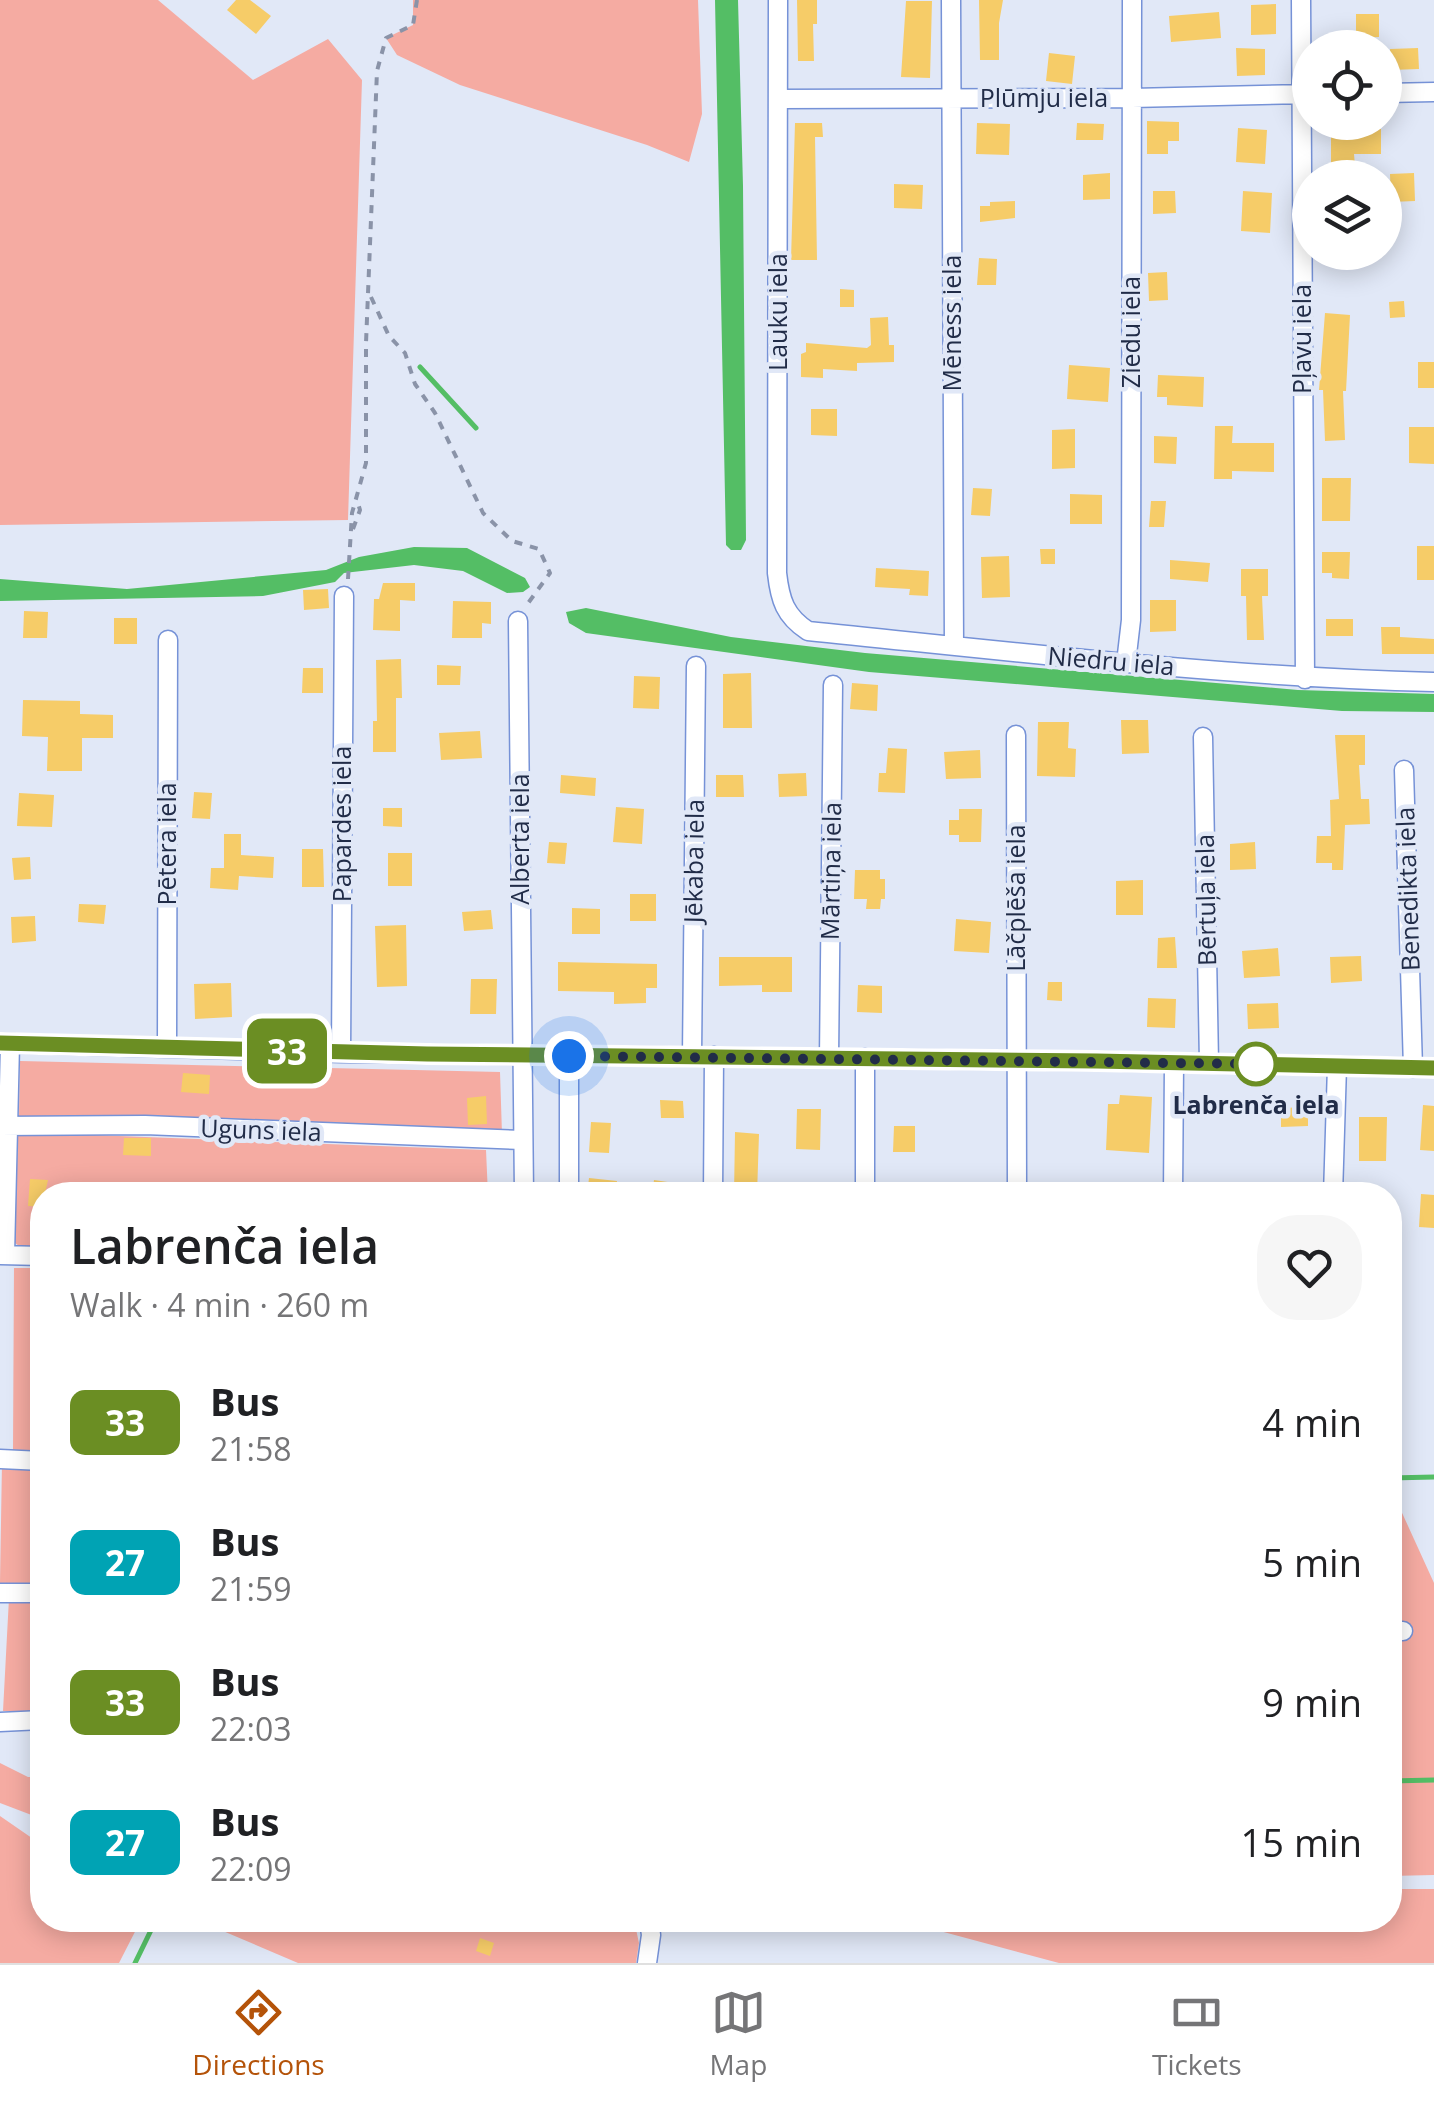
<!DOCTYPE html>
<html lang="en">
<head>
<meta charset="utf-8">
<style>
	:root { --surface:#fff; --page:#f6f6f6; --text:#202124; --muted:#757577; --line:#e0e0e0; --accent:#b45309 }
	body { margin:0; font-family:"Open Sans",sans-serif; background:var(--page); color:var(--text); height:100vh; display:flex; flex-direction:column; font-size:38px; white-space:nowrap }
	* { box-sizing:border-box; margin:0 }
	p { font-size:32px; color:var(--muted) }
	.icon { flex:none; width:55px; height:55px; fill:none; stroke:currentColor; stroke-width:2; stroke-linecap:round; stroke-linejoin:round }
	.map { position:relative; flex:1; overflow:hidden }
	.drawer { position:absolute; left:30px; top:1182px; width:1372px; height:750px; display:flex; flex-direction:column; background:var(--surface); border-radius:40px; box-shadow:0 5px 25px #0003 }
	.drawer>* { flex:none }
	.badge { padding:0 20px; border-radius:15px; font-size:35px; line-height:65px }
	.buttons { position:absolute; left:1292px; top:30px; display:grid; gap:20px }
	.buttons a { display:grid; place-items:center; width:110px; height:110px; border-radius:50%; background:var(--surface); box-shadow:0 5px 25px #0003; font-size:50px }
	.you { position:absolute; width:50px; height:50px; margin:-25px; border:8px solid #fff; border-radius:50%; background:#1a73e8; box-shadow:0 0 0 15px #1a73e833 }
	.map>.badge { position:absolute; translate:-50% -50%; box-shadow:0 0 0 5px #fff }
	.round { display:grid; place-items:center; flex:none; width:105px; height:105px; border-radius:40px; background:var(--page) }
	.headline { display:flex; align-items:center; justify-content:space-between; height:170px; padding:0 40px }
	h1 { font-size:48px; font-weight:600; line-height:75px }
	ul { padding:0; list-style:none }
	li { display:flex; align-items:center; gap:30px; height:140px; padding:0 40px }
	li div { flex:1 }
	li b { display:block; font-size:38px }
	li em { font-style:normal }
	li .badge { min-width:110px; font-weight:700; text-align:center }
	.menu { display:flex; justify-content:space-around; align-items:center; height:140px; border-top:2px solid var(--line); background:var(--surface); font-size:28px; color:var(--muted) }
	.menu a { display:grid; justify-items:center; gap:5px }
	.menu .on { color:var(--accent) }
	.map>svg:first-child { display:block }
	.green { fill:#f5aba2 }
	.water { fill:#54be65 }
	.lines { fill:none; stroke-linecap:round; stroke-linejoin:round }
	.stream { stroke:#54be65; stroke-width:5 }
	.building { fill:#f6cc68 }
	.minor-casing { stroke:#7692d7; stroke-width:21 }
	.path { stroke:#8a93a8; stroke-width:4; stroke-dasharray:8 8; stroke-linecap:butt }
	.minor { stroke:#fff; stroke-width:18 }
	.line-casing { stroke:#fff; stroke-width:22 }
	.line { stroke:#6b8e23; stroke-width:15 }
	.walk { stroke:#212c48; stroke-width:10; stroke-dasharray:0 18 }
	.stop-dot { fill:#fff; stroke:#6b8e23; stroke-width:5 }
	.labels { text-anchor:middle; stroke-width:9; stroke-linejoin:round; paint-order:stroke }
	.street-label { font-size:25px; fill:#212c48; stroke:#e1e8f7 }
	.stop-label { font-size:25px; font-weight:bold; fill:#212c48; stroke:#e1e8f7 }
</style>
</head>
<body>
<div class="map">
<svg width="1434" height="1963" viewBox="0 0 1434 1963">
	<rect width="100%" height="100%" fill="#e1e8f7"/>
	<path class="green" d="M0,0H158L253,80L328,39L362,80L348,520L0,525Z
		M413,0H698L702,114L689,162L647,145L460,85L397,55L386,38L413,25Z
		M20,1061L500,1072L502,1134L19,1116Z
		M15,1132L486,1150L488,1195H42V1248H22L15,1243Z
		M14,1268H42V1454L13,1452Z
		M2,1462L42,1465V1584L0,1583Z
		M1393,1493L1434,1583V1875L1390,1876V1494Z
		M9,1598L42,1599V1711H3Z
		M0,1763L28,1777H42V1819L0,1803Z
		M0,1816L42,1845V1920H141L119,1963H0Z
		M1390,1889H1434V1963H1059L899,1920H1390Z
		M197,1920H296L312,1928L388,1930V1920H634L639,1943L636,1963H298Z"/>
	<path class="water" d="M715,0H738L743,186L746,540L741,550H731L726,545Z
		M414,547L467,548L525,578L530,587L523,592L507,593L463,571L414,565L344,573L335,582L263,596L0,601V579L127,589L326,570L359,557Z
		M586,608L731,637L865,653L1298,690L1434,694V712L1342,711L869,672L586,633L569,623L566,612Z"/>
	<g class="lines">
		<path class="stream" d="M420,367L476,428
			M544,1190V1195
			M1390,1478L1434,1477
			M1390,1781L1434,1780
			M135,1963L156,1920"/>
	</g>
	<path class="building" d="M236,0H250L271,16L256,34L227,10Z
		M797,0H817V24H813L814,61H798Z
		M979,0H1003L999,23V60H980Z
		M906,1H932L930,78L901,77Z
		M1276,4V34L1251,35V5Z
		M1219,12L1221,38L1171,42L1169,16Z
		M1356,14H1379V37L1356,38Z
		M1236,48L1265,49V75L1237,76Z
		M1418,48L1419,69L1391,70L1390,49Z
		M1049,53L1075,56L1072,84L1046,81Z
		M1147,121L1179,122V141H1168V154H1147Z
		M795,123H822L823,137H815L817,260H791Z
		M977,123L1010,124L1009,155L976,154Z
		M1077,123L1104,124L1103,140H1076Z
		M1238,128L1267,130L1265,164L1236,162Z
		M1344,129H1381V154H1354L1356,178H1331V134H1344Z
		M1110,173V199L1083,200V175Z
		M1414,173L1415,201L1391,202L1390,174Z
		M894,184L923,185L922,209L894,208Z
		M1153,191H1175L1176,213L1153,214Z
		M1243,191L1272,193L1270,233L1241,231Z
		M1015,201V218L980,222V206H990V202Z
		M979,258L997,259L996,285H977Z
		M1167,272L1168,300L1149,301L1148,273Z
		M840,289L854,290V307H840Z
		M1404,301L1405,317L1390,318L1389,302Z
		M1325,313L1350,315L1346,391H1343L1345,440L1325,441L1323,390H1319Z
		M888,317L889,345H894V362L857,363V371L823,369V378L801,377V354L806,352V343L867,348L871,345L870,318Z
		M1418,362H1434V388H1418Z
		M1069,365L1110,368L1108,402L1067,399Z
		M1158,375L1204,377L1203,407L1167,405V397H1157Z
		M811,409H837V436L811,435Z
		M1215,426H1233L1232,443H1274V472L1232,471V479H1214Z
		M1409,427H1434V464L1409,463Z
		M1075,429V468L1052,469V430Z
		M1154,436L1177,437L1176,464L1154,463Z
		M1322,478H1351L1350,521H1322Z
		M973,488L992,489L990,516L971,515Z
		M1070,494L1102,495V524H1070Z
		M1151,501H1166L1164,527H1149Z
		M1417,546H1434V580H1417Z
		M1040,549H1055V564H1041Z
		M1322,552H1350L1349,579L1332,578V573H1322Z
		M1009,556L1010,597L982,598L981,557Z
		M1170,560L1210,563L1208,582L1170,579Z
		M876,568L929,571L928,596L909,595L910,589L875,587Z
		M1241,569H1268V596H1262L1264,640H1247L1246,596H1241Z
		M383,583H415V601L400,600V631L373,630L374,599H379Z
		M328,589L329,608L304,610L303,590Z
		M1150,600H1176V631L1150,632Z
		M453,601L491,602V624L482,623V638H452Z
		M24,611L48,612L47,638H23Z
		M114,618H137V644H114Z
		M1326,619H1353V636H1326Z
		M1381,627H1400V637L1434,639V654H1382Z
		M401,659L402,698H396V752H373V721H377L376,660Z
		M437,665L461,666L460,685H437Z
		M303,668H323V693H302Z
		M751,673L752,728H723V674Z
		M634,676L660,677L659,709L633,708Z
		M852,683L878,685L877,711L850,709Z
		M23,700L80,701V714L113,715V738H82V771H47L48,737L22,736Z
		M1121,720H1148L1149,753L1122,754Z
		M1038,722H1069L1068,748L1076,749L1075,777L1037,776Z
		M480,731L482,758L441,760L439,733Z
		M1335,735H1365V765H1359L1361,799H1369L1370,824L1345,825L1343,870H1332V863H1316L1317,836H1331L1330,800L1339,799Z
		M888,748L907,749L905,793L878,792L879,773H886Z
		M980,750L981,778L946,779L944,752Z
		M806,773L807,796L779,797L778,774Z
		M561,775L596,778L595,796L560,793Z
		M716,775H743L744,797H716Z
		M194,792L212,793L210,819L192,818Z
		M19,793L54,795L52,827L17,826Z
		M616,807L644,809L642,844L613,842Z
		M383,808H402V827L383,826Z
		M959,809H982L981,842H959V835H949V820H959Z
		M224,834H241V855L274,857L273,878L239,876L238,890L210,888L211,868H224Z
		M549,842L567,843L565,864L547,863Z
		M1255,842L1256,869L1230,870V844Z
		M302,849H323L324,887H302Z
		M388,853H412V886H388Z
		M30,857L31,879L14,880L12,858Z
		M855,870H880V879H885V899H881L880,909H866L867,899H854Z
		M1143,880V915H1116V881Z
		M630,894H656V921H630Z
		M79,904L106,905L104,924L78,922Z
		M572,908L600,909V934H572Z
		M491,910L493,929L464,931L462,912Z
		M35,916L36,941L12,943L11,917Z
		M956,919L991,922L989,953L954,951Z
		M406,925L407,986L377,987L375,926Z
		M1175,937L1177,968H1157L1158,938Z
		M1278,948L1280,976L1244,978L1242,951Z
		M1361,956L1362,981L1331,983L1330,957Z
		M719,957H792V992H762V985L719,986Z
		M558,962L657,964V988H646V1003L614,1004V992L558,991Z
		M471,979H497L496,1014H470Z
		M1048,982H1062V1001L1047,1000Z
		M231,983L232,1017L195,1019L194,984Z
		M858,985L882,986V1013L857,1012Z
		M1148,998L1176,999L1175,1028L1147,1027Z
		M1278,1003L1279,1028L1248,1029L1247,1004Z
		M183,1073L210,1075L209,1094L181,1092Z
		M1120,1095L1152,1097L1149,1153L1106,1150L1108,1104H1119Z
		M486,1096L487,1124L468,1125L467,1098Z
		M1214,1099H1233V1113H1214Z
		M660,1100L683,1101L684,1118H661Z
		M1423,1105L1434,1106V1151L1420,1150Z
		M1308,1107V1126L1281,1127V1108Z
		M797,1109H821L820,1150L796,1149Z
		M1359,1117H1387L1386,1161H1359Z
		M591,1122L611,1123L609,1153L589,1152Z
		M894,1126H915V1152H893Z
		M735,1132L759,1134L757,1195H734Z
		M124,1138H151V1156L123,1155Z
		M589,1178L617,1181L615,1195H587Z
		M30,1179L48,1180L42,1207L28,1206Z
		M654,1180L695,1186L694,1195H652Z
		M1421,1194L1434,1195V1228L1419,1227Z
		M480,1938L494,1943L490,1956L476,1951Z"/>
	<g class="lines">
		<g class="minor-casing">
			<path id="minor" d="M778,0L777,573C780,600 785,616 808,631C1017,652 1225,677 1434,682
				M951,0L954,646
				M1301,0L1305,679
				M1385,93L1434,92
				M778,99L1132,98L1308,94
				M518,621L524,1195
				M1126,663L1131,620L1132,0
				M1016,735L1017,1195
				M1203,737L1209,1063
				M1404,770L1413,1068
				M0,1043L341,1053L1097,1061L1434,1068
				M167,1047L168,640
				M341,1053L344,596
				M692,1056L696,666
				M829,1058L833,685
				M0,1126L145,1125L522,1140
				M569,1195V1056
				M713,1195L714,1056
				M865,1195V1058
				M1173,1195L1174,1063
				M1333,1195L1337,1066
				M0,1255L42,1256
				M5,1255L10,1044
				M0,1459L42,1461
				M0,1593H42
				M1390,1631H1403
				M0,1722L42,1720
				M647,1963L651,1935L649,1920"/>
		</g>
		<path class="path" d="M371,297L389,336L405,353L415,384L435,413L483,513L512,541L539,549L550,573L526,606
			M353,529L360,510L357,500
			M348,579L352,513L366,463V343L377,71L386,38L413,25L417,0"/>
		<use href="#minor" class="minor"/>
	</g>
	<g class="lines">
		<g class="line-casing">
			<path id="line" d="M0,1043L427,1054L1097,1061L1434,1068"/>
		</g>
		<use href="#line" class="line"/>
		<path class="walk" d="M569,1056L1256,1064"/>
	</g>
	<circle class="stop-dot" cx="1256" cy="1064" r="20"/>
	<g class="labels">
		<g class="street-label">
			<text x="1044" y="107">Plūmju iela</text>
			<text transform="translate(778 312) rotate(-90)" y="9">Lauku iela</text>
			<text transform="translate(952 323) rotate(-90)" y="9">Mēness iela</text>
			<text transform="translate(1131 332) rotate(-90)" y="9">Ziedu iela</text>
			<text transform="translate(1302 339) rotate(-90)" y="9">Pļavu iela</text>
			<text transform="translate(1111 661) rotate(5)" y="9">Niedru iela</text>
			<text transform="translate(342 824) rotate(-90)" y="9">Papardes iela</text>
			<text transform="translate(520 839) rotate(-90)" y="9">Alberta iela</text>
			<text transform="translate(167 844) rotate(-90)" y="9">Pētera iela</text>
			<text transform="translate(694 861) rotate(-89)" y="9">Jēkaba iela</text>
			<text transform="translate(831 871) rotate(-89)" y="9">Mārtiņa iela</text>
			<text transform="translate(1408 889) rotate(-92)" y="9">Benedikta iela</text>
			<text transform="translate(1016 898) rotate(-90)" y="9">Lāčplēša iela</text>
			<text transform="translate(1206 900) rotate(-91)" y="9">Bērtuļa iela</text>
			<text transform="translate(261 1130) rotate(2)" y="9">Uguns iela</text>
		</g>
		<g class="stop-label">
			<text x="1256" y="1114">Labrenča iela</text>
		</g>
	</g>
</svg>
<div class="buttons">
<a><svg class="icon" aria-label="locate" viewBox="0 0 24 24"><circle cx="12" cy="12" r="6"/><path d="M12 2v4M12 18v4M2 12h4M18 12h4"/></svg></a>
<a><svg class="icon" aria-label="layers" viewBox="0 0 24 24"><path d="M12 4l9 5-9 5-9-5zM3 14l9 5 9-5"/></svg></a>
</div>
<div class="you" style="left:569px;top:1056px"></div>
<b class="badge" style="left:287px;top:1051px;background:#6b8e23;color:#fff">33</b>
<section class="drawer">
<div class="headline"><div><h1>Labrenča iela</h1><p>Walk · 4 min · 260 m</p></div><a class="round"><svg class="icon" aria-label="heart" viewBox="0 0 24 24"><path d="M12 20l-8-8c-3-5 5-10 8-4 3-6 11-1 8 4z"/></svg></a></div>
<ul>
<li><span class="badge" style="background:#6b8e23;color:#fff">33</span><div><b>Bus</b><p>21:58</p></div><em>4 min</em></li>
<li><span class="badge" style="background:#00a3b4;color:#fff">27</span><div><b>Bus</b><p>21:59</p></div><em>5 min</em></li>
<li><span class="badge" style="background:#6b8e23;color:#fff">33</span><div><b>Bus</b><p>22:03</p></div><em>9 min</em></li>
<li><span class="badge" style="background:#00a3b4;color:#fff">27</span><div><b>Bus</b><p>22:09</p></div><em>15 min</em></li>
</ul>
</section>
</div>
<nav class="menu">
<a class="on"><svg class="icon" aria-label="directions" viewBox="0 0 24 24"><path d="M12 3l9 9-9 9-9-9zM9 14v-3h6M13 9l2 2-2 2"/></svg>Directions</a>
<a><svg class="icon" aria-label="map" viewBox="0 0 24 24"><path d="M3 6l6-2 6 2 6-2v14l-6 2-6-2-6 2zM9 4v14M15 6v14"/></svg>Map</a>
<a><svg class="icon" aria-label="tickets" viewBox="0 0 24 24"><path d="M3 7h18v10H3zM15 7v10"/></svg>Tickets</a>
</nav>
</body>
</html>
